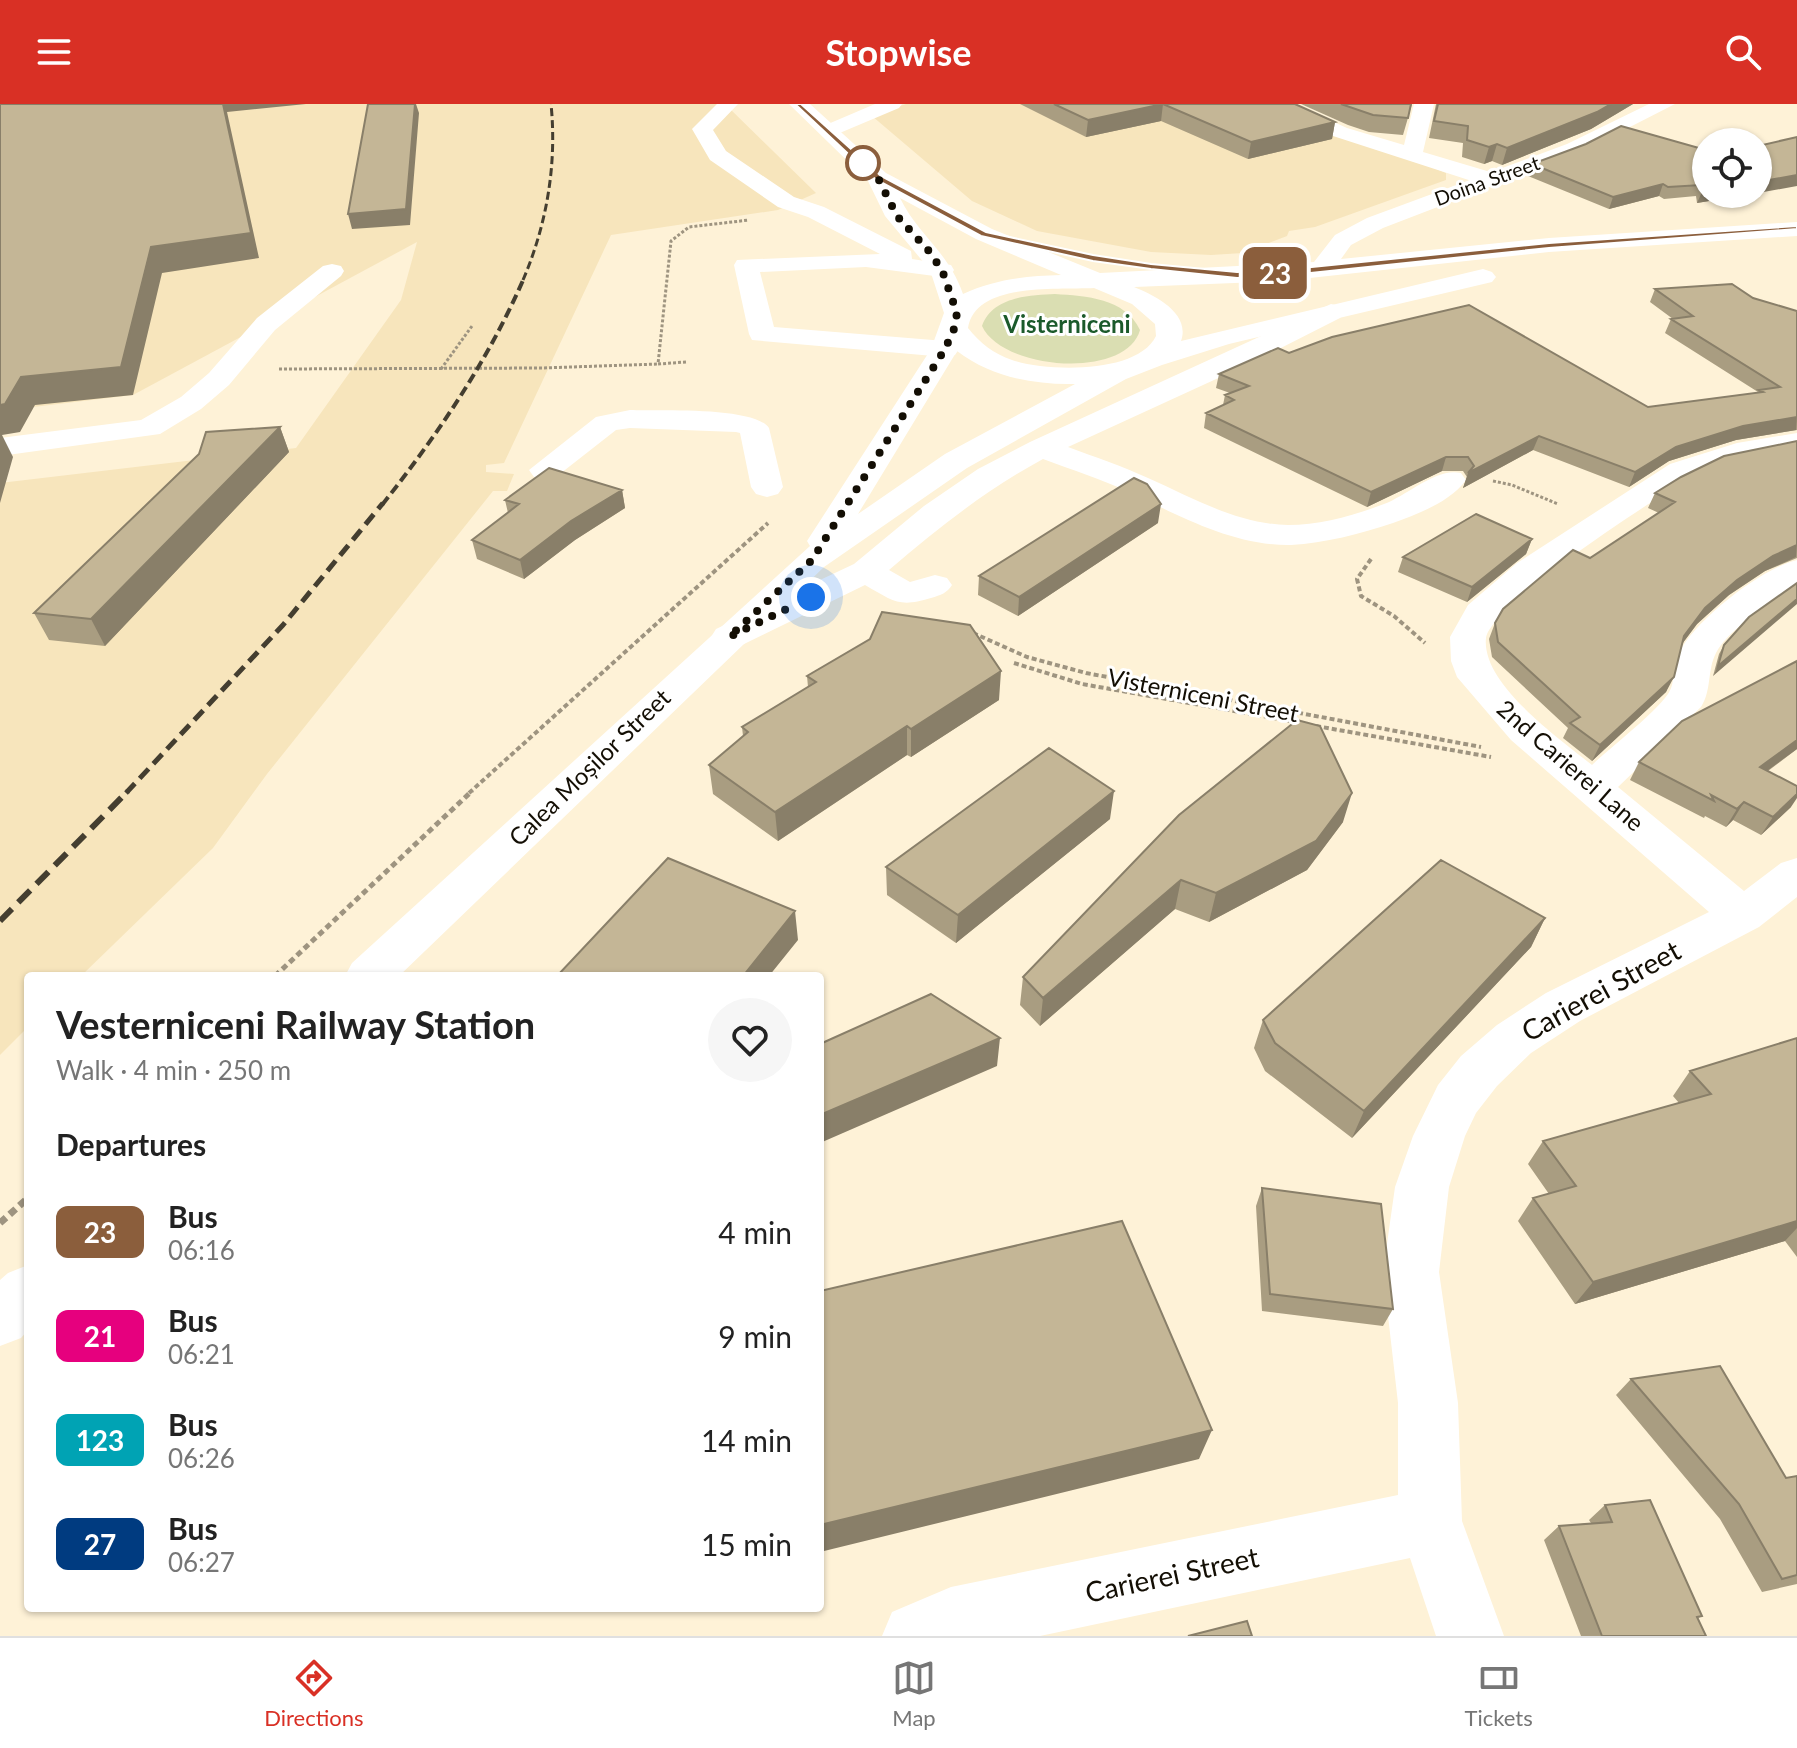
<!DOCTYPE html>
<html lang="en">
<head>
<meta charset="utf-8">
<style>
	:root { --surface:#fff; --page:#f6f6f6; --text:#222; --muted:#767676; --line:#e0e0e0; --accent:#d93025 }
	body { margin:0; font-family:Lato,sans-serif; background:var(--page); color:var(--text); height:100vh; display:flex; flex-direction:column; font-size:30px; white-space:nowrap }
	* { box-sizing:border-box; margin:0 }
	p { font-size:26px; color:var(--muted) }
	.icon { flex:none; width:44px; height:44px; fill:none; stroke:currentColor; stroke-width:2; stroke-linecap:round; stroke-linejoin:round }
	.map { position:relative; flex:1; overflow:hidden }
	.panel { position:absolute; left:24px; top:868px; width:800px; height:640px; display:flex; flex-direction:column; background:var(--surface); border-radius:8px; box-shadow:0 2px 6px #0004 }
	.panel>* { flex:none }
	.badge { padding:0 16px; border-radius:12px; font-size:28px; line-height:52px }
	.tools { position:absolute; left:1692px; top:24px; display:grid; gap:16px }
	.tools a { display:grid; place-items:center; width:80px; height:80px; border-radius:50%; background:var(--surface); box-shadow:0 2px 6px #0004; font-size:40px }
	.you { position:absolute; width:40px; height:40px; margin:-20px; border:6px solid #fff; border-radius:50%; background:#1a73e8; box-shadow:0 0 0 12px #1a73e833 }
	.map>.badge { position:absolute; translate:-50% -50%; box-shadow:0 0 0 4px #fff }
	h2 { padding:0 32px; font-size:30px; line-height:72px }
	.round { display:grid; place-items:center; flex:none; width:84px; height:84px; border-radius:42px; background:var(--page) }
	.overview { display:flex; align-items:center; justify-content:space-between; height:136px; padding:0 32px }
	h1 { font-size:38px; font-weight:700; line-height:60px }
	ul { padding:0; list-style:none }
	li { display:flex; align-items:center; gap:24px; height:104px; padding:0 32px }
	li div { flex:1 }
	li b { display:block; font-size:30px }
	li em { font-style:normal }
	li .badge { min-width:88px; font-weight:700; text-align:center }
	header { display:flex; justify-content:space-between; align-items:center; height:104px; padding:0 32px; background:var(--accent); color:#fff; font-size:36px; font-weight:700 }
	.menu { display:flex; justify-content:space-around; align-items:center; height:112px; border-top:2px solid var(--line); background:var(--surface); font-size:22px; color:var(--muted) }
	.menu a { display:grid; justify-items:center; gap:4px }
	.menu .current { color:var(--accent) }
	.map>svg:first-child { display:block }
	.built { fill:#f7e5bc }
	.green { fill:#dadeb2 }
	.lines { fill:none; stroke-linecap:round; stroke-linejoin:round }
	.path-far3 { stroke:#9e9480; stroke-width:3; stroke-dasharray:3 2; stroke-linecap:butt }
	.path-far2 { stroke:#9e9480; stroke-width:4; stroke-dasharray:5 3; stroke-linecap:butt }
	.path-far1 { stroke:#9e9480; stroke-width:5; stroke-dasharray:6 4; stroke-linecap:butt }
	.path { stroke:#9e9480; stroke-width:7; stroke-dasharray:8 5; stroke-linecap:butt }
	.minor { fill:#fff; fill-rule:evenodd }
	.major { fill:#fff; fill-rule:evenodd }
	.rail-far3 { stroke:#443e30; stroke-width:3; stroke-dasharray:8 4; stroke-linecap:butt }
	.rail-far2 { stroke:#443e30; stroke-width:4; stroke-dasharray:10 5; stroke-linecap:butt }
	.rail-far1 { stroke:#443e30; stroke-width:5; stroke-dasharray:13 7; stroke-linecap:butt }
	.rail { stroke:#443e30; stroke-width:6; stroke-dasharray:17 9; stroke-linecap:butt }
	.wall { fill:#a99d81 }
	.shaded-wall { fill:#897f69 }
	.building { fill:#c4b696; stroke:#897f69; stroke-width:2 }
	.line { fill:#8b5e3c; stroke:#fff; stroke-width:2 }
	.walk { stroke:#130e04; stroke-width:8; stroke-dasharray:0 14.4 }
	.stop-dot { fill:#fff; stroke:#8b5e3c; stroke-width:4 }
	.labels { text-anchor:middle; stroke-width:6; stroke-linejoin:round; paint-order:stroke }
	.far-street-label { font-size:20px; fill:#130e04; stroke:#fff }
	.far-quarter-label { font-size:24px; font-weight:bold; fill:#1b5a2b; stroke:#fff }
	.street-label { font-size:24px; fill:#130e04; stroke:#fff }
	.near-street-label { font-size:28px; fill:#130e04; stroke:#fff }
</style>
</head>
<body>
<header><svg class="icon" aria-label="menu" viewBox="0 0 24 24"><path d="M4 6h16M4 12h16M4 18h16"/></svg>Stopwise<svg class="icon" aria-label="search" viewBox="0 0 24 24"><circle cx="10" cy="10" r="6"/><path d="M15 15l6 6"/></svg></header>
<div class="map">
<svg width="1797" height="1532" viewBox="0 0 1797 1532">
	<rect width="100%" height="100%" fill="#fef2d7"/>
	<path class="built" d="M0,0H725L816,89L778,106L611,131L504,359L486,361V368L514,370L507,387H493L267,670L213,744L81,872H28V923L0,951V379L296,344L401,196L417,138L133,291L0,307Z
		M906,0H1246L1417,57L1446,69V76L1315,123L1289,127L1287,132L1243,149L1211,151L1151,148L1037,127L972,97L872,12Z"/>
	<path class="green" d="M1055,190C1086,192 1125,194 1140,226C1126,276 1002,266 982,222C992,193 1029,191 1055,190Z"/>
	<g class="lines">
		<path class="path-far3" d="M686,258L658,260L671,137L689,123L749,116
			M279,265L542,264L658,260
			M441,265L472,222
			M1493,377L1512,381L1558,400"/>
		<path class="path-far2" d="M1371,455L1357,475L1361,492L1394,512L1425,539
			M973,529L1027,553L1086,569L1481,643
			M1014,559L1082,580L1302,619
			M1316,622L1491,653
			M469,689L768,419"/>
		<path class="path-far1" d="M275,872L472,687"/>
		<path class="path" d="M0,1119L28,1094"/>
		<path class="minor" d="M717,0H738L713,26L726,47L794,93L824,103L911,147L912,155L951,161L954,166L951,171L942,173L866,163L760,168L774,223L945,237L955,239L959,245L955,251L945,253L752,236L749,230L734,161L737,156L880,150L808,113L778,103L710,56L692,25Z
			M875,0H902L899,4L835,31L828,33L818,27L821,23Z
			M1268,0H1294L1347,24L1404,41L1414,0H1434L1423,48L1497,70L1500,75L1489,82L1481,80L1333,32L1271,4Z
			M332,160L341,162L344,167L341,172L275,226L229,281L201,305L160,330L0,352V334L141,316L181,293L209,269L257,214L323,162Z
			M1331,200L1340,202L1344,208L1340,214L1251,259L1068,343C1095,353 1122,362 1148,374C1193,394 1237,420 1288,421C1320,421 1353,412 1384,400C1408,391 1437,363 1461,369L1466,376C1450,398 1418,410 1393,419C1360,430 1325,439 1291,441C1233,442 1180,412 1129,388C1101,375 1072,366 1043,355C986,386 938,424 889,466L910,478L935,471L947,474L952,481C947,489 941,491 931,494C899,504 893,497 865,481L742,541L729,544L716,541L711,533L716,525L854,460L924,402L978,365L1030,338Z
			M630,306C658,307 754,302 769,324L783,383L778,390L767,393L756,390L751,383L740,329L736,328L630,324L616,326L556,373L545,375L534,373L529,366L596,313Z
			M1797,329V347C1762,353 1723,357 1691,374C1656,393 1491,501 1486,534C1481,580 1560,635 1592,661C1612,642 1653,611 1668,590C1676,579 1672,561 1679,549C1695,516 1762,464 1797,456V481C1774,497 1729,524 1716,549C1707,566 1712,586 1701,603L1618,683L1744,787L1781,759L1797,754V793L1759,823L1580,917L1531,949L1497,982L1476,1009L1465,1032L1449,1083L1439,1168L1458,1299L1462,1417L1504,1532H1436L1410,1454L1040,1532H882L892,1508L951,1483L1398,1391V1299L1383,1168L1395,1083L1413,1032L1438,981L1461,952L1497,921L1546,889L1709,808L1511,636L1457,573L1451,557L1450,533L1468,501L1517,459L1670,360L1737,339Z"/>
		<path class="major" d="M789,0H810L886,69L992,125L1100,169L1314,158L1335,131L1367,114L1567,40L1649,0H1675L1581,48L1383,124L1351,141L1341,155L1549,134L1797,118V132L1549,148L1282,177L1134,183C1154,191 1191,209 1181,237L1483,165L1492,168L1496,173L1492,178L1229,240L1162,261L1126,275L967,364L824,463L399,872H345L352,859L810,442L807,437L931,245L944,209L930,166L885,112L868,77ZM900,94L976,135L1061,171C1026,172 995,175 963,190C948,147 918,131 900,94ZM1094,184L1132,200L1155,220L1156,232C1138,270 1047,268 1012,256C994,250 980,239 968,224C975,178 1057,186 1094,184ZM957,247C991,273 1033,281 1075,280L945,350L858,410Z
			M28,1161V1226L21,1234L0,1242V1176L8,1169Z"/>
		<path class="rail-far3" d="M523,176C547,120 557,60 551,0"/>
		<path class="rail-far2" d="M382,401C438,330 488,257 524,174"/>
		<path class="rail-far1" d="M126,689L283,521L383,399"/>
		<path class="rail" d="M0,817L128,687"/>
	</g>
	<path class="wall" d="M1020,0H1295L1335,18L1332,35L1248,55L1161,17L1086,33Z
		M1301,0H1412L1403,31L1369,28L1348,21Z
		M1436,0H1633L1591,25L1502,61L1492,57L1484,60L1462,53L1463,39L1429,34Z
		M1706,46V90H1751L1697,99L1696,92L1664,95L1659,92L1609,105L1528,72L1532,60Z
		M1655,185L1753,194L1797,207V326L1736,336L1669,357L1629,383L1533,346L1463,384L1467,373L1463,367H1442L1367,403L1204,324L1206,309L1223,301L1225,291L1230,289L1216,284L1219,270L1289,249L1648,303L1757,289L1758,288L1665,229L1671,215H1673L1650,198Z
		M280,323L289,348L105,542L49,536L34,509Z
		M1797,337V454L1765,467L1729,491L1697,520L1682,540L1666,588L1592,657L1563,634L1568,624L1492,553L1489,535L1495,519L1590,454L1659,409L1648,404L1655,389Z
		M622,386L625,404L575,436L524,475L477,455L472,436L508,409L505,396Z
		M1158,419L1018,512L978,491L979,472Z
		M1532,435L1526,450L1467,498L1398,468L1403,453Z
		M1749,513L1713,572L1719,550L1724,541Z
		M1797,557V645L1768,667L1791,703L1761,731L1733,716L1726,723L1705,712L1704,714L1630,676L1639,658Z
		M807,572L999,596L911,653L907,651L778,737L713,690L709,661L743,632L742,623L808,583Z
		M1179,711L1343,718L1307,766L1209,818L1175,805L1040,922L1020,901L1023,873Z
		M1110,715L956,839L887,791L886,763Z
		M1545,814L1531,843L1352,1034L1265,967L1254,944L1263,916Z
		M1797,934V1153L1785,1137L1575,1200L1518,1117L1533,1094L1549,1090L1528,1060L1543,1037L1679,999L1673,992L1690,967Z
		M1262,1084L1393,1205L1383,1222L1262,1207L1256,1102Z
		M1631,1275L1786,1374L1797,1372V1480L1762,1488L1720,1415L1616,1291Z
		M1605,1401L1702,1512L1698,1514L1706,1532H1581L1544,1436L1559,1422L1591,1419L1589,1416Z"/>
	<path class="shaded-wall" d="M223,0H306L227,8L259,154L162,169L133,291L35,301L20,328L2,331L13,353L0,399V301L21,273L151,143Z
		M415,0H416L419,9L410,121L352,125L348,110Z
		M1163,0L1161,17L1086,33L1088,16Z
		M1611,0H1633L1591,25L1502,61L1507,44Z
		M1335,18L1332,35L1248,55L1251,38Z
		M1497,40L1492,57L1484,60L1489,43Z
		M1797,71V82L1758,89V78Z
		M1663,80L1659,92L1609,105L1613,93Z
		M1706,87V90H1751L1697,99L1702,88Z
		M1797,313L1796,326L1736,336L1669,357L1629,383L1635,368L1676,343L1743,322Z
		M280,323L289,348L105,542L91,515Z
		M1539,332L1533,346L1463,384L1468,369Z
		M1446,353L1442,367L1367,403L1371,388Z
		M622,386L625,404L575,436L524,475L520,456L571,417Z
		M1161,400L1158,419L1018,512L1019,493Z
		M1532,435L1526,450L1467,498L1472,483Z
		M1797,441L1796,453L1765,467L1729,491L1697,520L1676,548L1684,532L1705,504L1737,476L1773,452Z
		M1797,495V500L1713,572L1718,562Z
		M1001,567L999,596L911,653V625Z
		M1674,573L1666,588L1592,657L1600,641Z
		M907,622V651L778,737L775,708Z
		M1797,636V645L1749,680L1760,663Z
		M1114,687L1110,715L956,839L958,811Z
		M1352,689L1343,718L1307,766L1209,818L1216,789Z
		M1797,690V694L1791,703L1761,731L1773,713Z
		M1744,698L1733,716L1726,723L1737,705Z
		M1181,776L1175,805L1040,922L1043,894Z
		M795,807L798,836L769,872H743Z
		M1545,814L1531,843L1352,1034L1364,1007Z
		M1000,934L997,962L820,1039V1011Z
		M1797,1117V1124L1785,1137L1575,1200L1593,1178Z
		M1212,1326L1199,1355L820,1448V1421Z"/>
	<path class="building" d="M0,0H223L251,129L151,143L121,263L21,273L5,300L0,301Z
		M368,0H415L406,105L348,110Z
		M1054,0H1295L1335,18L1251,38L1163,0L1088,16Z
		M1341,0H1411L1408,14L1373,11Z
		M1438,0H1611L1597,8L1507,44L1497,40L1489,43L1467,36L1468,22L1434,17Z
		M1621,22L1706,46V87L1702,88L1701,81L1668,83L1663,80L1613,93L1532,60L1586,40Z
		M1797,33V71L1758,78V42Z
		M1732,180L1753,194L1797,207V313L1743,322L1676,343L1635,368L1539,332L1468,369L1474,362L1468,353H1446L1371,388L1206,309L1234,296L1225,291L1249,282L1219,270L1278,244L1289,249L1332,233L1469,201L1648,303L1763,288L1759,286L1780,283L1671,215L1693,212L1655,185Z
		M280,323L91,515L34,509L199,350L206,328Z
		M1797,337V441L1773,452L1737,476L1705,504L1684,532L1674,573L1600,641L1570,619L1580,613L1498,538L1495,519L1503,505L1573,446L1590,454L1675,398L1655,389L1681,373L1724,352Z
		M549,364L622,386L571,417L520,456L472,436L519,400L505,396Z
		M1134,374L1147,380L1161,400L1019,493L979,472Z
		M1476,410L1532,435L1472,483L1403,453Z
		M1797,479V495L1718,562L1724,541L1749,513Z
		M882,508L970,521L1001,567L911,625L907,622L775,708L709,661L748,628L742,623L816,578L807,572L870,535Z
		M1797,557V636L1760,663L1797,682V690L1773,713L1744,698L1737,705L1711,691L1714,697L1639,658L1682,617Z
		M1297,616L1320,622L1352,689L1316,737L1216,789L1181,776L1043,894L1023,873L1179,711Z
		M1049,644L1114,687L958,811L886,763Z
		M668,754L795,807L743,872H557Z
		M1441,756L1545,814L1364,1007L1275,939L1263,916Z
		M931,890L1000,934L820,1011V940Z
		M1797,934V1117L1593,1178L1533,1094L1576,1082L1543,1037L1711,990L1690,967Z
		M1262,1084L1381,1100L1393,1205L1270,1190Z
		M1122,1117L1212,1326L820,1421V1187Z
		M1720,1262L1786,1374L1797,1372V1471L1782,1475L1739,1400L1631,1275Z
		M1650,1396L1702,1512L1697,1513L1706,1532H1602L1559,1422L1612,1418L1605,1401Z
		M1247,1517L1252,1532H1188Z"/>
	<path class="line" d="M795,0H801L881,72L986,128L1093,151L1151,160L1237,168L1282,166L1549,139L1797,122V125L1549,144L1282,172L1237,174L1151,165L1093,157L981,132L875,75Z"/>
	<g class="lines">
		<path class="walk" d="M811,493L729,533L812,456L945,245L954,225L957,209L942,166L928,146L897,112L878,74L859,56L863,59"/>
	</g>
	<circle class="stop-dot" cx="863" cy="59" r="16"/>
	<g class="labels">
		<g class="far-street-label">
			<text transform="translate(1487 77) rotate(-20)" y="7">Doina Street</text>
		</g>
		<g class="far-quarter-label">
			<text x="1067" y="229">Visterniceni</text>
		</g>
		<g class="street-label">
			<text transform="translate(1203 592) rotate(11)" y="8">Visterniceni Street</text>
			<text transform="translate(1570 662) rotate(41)" y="8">2nd Carierei Lane</text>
			<text transform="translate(590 664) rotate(-44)" y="8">Calea Moșilor Street</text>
		</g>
		<g class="near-street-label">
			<text transform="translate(1601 887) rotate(-29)" y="10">Carierei Street</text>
			<text transform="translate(1172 1471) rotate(-12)" y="10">Carierei Street</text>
		</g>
	</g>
</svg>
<div class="tools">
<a><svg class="icon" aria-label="locate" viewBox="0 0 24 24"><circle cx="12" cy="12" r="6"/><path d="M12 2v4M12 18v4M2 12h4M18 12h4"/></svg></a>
</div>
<div class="you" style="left:811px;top:493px"></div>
<b class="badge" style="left:1275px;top:169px;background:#8b5e3c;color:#fff">23</b>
<section class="panel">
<div class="overview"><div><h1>Vesterniceni Railway Station</h1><p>Walk · 4 min · 250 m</p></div><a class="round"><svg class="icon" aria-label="heart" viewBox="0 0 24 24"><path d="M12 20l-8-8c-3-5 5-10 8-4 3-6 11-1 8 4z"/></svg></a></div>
<h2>Departures</h2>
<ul>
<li><span class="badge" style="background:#8b5e3c;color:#fff">23</span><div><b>Bus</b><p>06:16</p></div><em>4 min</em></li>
<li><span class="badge" style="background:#e6007e;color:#fff">21</span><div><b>Bus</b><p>06:21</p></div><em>9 min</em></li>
<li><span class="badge" style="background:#00a3b4;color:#fff">123</span><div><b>Bus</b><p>06:26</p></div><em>14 min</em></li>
<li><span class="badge" style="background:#003b80;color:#fff">27</span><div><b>Bus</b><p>06:27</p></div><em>15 min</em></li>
</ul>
</section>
</div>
<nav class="menu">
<a class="current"><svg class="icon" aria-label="directions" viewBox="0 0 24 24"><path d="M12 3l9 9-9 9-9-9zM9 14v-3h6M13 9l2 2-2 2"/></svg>Directions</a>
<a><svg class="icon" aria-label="map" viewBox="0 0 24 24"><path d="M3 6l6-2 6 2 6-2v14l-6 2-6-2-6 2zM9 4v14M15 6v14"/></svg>Map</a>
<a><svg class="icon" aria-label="tickets" viewBox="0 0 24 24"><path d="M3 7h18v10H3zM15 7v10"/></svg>Tickets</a>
</nav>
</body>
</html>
